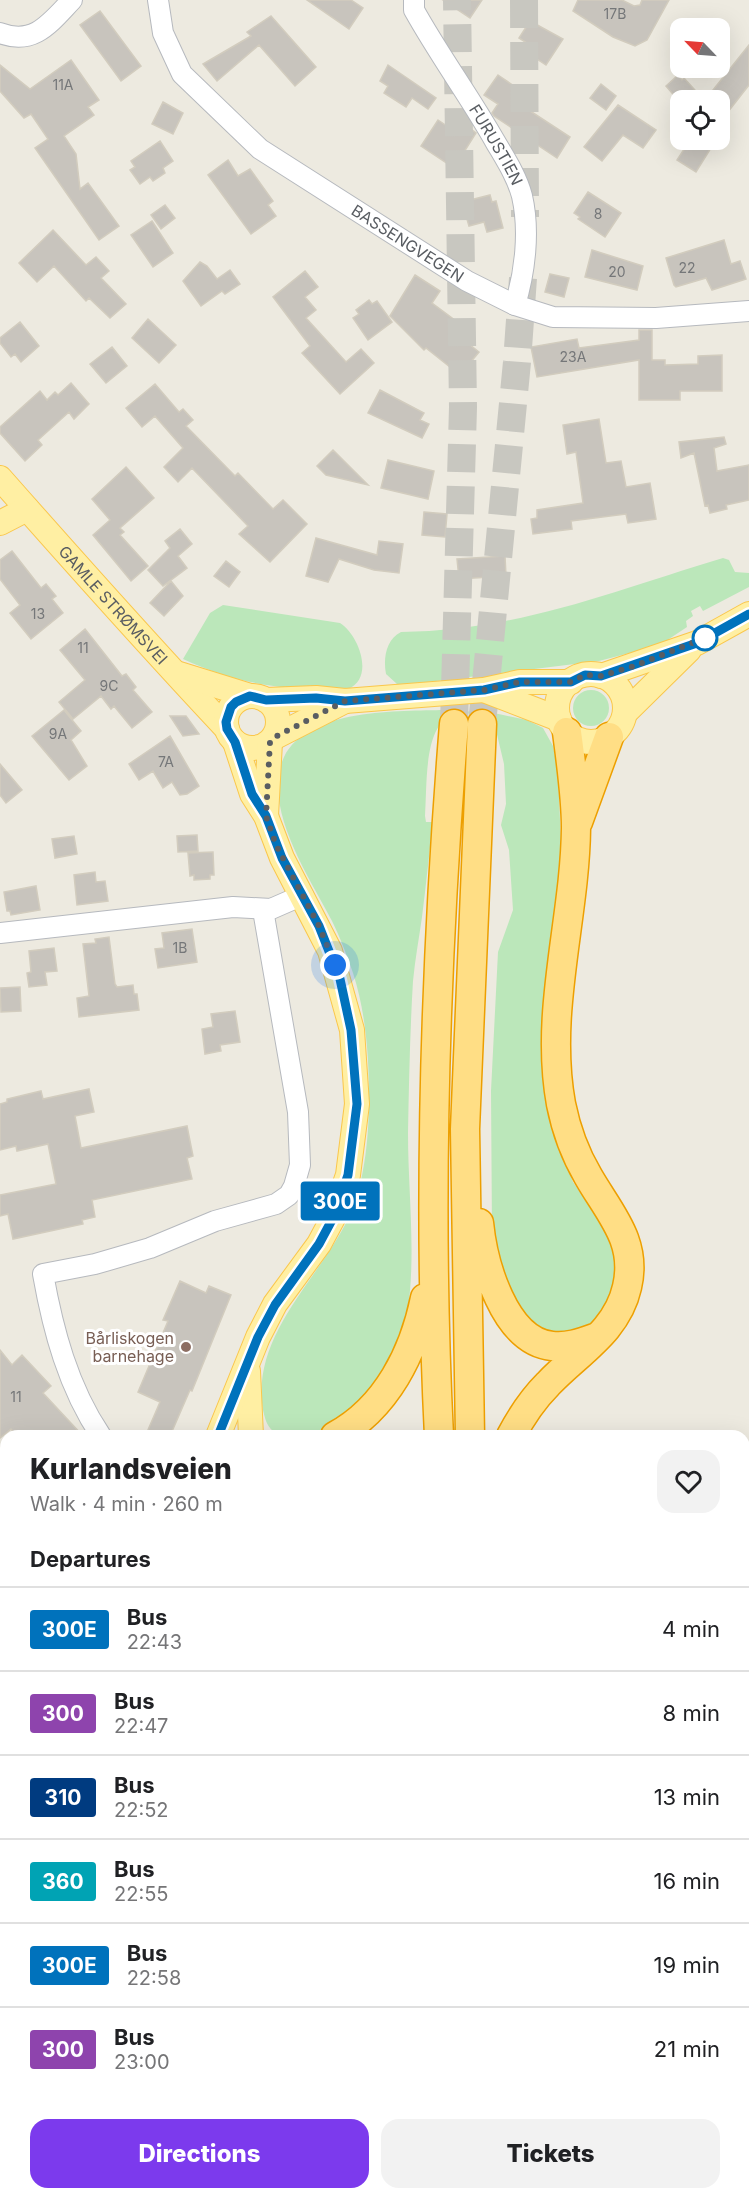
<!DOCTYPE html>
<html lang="en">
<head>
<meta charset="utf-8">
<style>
	:root { --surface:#fff; --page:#f2f2f2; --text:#202124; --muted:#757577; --line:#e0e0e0; --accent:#7c3aed }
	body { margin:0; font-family:Inter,sans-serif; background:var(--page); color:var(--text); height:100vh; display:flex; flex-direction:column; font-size:22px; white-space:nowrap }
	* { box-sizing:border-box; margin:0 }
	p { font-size:20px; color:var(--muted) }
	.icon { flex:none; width:33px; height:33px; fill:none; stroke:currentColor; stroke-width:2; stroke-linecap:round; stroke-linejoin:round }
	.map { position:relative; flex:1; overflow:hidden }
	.panel { position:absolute; left:0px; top:1430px; width:750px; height:770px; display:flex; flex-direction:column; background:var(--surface); border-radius:18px 18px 0 0; box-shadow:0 6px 24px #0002 }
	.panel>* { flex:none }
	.badge { padding:0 12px; border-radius:4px; font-size:21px; line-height:39px }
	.needle { width:39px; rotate:295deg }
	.controls { position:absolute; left:670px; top:18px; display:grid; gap:12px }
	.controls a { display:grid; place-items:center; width:60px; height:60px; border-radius:12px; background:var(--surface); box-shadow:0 6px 24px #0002; font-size:30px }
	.you { position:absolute; width:30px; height:30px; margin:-15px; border:4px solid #fff; border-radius:50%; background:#1a73e8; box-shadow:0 0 0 9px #1a73e833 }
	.map>.badge { position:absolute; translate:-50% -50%; box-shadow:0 0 0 3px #fff }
	h2 { padding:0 30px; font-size:22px; line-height:54px }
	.round { display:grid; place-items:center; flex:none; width:63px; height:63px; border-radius:18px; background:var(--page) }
	.head { display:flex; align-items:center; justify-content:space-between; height:102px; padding:0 30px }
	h1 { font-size:28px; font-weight:800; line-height:45px }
	.button { display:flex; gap:12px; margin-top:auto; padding:12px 30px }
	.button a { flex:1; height:69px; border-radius:18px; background:var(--accent); color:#fff; font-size:24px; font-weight:800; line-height:69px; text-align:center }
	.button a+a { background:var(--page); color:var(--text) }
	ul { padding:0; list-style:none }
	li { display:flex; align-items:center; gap:18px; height:84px; padding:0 30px; border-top:2px solid var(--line) }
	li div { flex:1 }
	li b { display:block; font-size:22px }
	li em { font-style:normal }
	li .badge { min-width:66px; font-weight:700; text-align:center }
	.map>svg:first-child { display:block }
	.green { fill:#bbe7ba }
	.building { fill:#c8c4bd; stroke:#d2ccbe; stroke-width:1.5 }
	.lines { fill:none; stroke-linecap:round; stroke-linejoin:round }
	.highway-tunnel { stroke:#c8c7c0; stroke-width:28; stroke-dasharray:28 14; stroke-linecap:butt }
	.minor-casing { stroke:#b6b9be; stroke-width:22 }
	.major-casing { stroke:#fac74c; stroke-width:26 }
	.highway-casing { stroke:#ed9f00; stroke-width:31 }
	.minor { stroke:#fff; stroke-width:20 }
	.major { stroke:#ffefa3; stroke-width:24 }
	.highway { stroke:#ffde85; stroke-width:28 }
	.line-casing { stroke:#fff; stroke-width:14 }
	.line { stroke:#0072bc; stroke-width:9 }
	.walk { stroke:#595d62; stroke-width:6; stroke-dasharray:0 10.8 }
	.stop-dot { fill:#fff; stroke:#0072bc; stroke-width:3 }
	.education-dot { fill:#8d6e63; stroke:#fff; stroke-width:2 }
	.labels { text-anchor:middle; stroke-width:6; stroke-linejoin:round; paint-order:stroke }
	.number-label { font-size:14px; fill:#757779 }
	.street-label { font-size:16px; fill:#595d62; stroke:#fff }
	.education-label { font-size:16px; fill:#785e54; stroke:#fff; text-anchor:end }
</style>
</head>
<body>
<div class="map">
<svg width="749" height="2198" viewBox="0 0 749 2198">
	<rect width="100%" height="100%" fill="#edeae0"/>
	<path class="green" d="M723,558L729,560L735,572L749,573V587L703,611L700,606L691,611L693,616L686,621L687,627L660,645L599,661L403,685L397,684L386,674C383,659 386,639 401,632C518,631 613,591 723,558Z
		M223,605L340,623C359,635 375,678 348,689C287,691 239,685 183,659L210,613Z
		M573 708a18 18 0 1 1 36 0a18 18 0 1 1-36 0Z
		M445,710L494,713L527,720L543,728L553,746L558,772L561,844L557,912L541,1035L542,1072L551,1125L573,1182L611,1237L616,1261L614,1291L603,1313L586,1330L560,1337L539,1331L517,1309L492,1234L491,1091L498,952L513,910L509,850L501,825L506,804L504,764L494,722C421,686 428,769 425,816L426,822H433C429,854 426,886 422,917C419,938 415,960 413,981C410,1031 409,1082 408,1133C408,1191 416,1251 408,1309C406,1321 401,1334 397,1347C393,1356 391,1368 386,1377C382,1386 371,1392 363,1399C344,1416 300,1453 273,1431C266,1425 265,1418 263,1410C250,1332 325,1275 352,1210C365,1178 369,1134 369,1099C369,1057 366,1013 353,973C347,956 340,937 332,921C310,878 261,807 284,757C308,708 400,711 445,710Z
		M0,2039L6,2045V2193H124L122,2198L0,2197Z"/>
	<path class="building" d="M307,0H351L363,8L349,29Z
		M443,0H482L470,18Z
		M578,0H622L634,6L640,5L642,0H669L647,40L635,46L613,37L573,11Z
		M100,11L141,66L121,81L80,25Z
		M271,16L316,67L295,86L259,45L217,81L203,64L251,36L247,32Z
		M530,21L563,39L546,65L528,53L533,47L519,38Z
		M749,45V85L720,122V100H705Z
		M71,60L99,100L88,107L94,115L64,136L76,154L80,189L88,183L119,226L99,240L35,148L48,139L31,114L24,118L0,91V65L30,89Z
		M388,65L436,98L428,109L412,98L406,107L384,93L388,86L380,81Z
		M498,75L527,95L521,105L570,137L557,158L494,116L492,113L498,104L484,95Z
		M678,75L682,80L684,78L704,100H678L666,86Z
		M601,84L616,96L606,110L590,98Z
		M163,102L183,113L173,134L152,124Z
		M618,105L656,130L643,148L623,135L602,161L584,147Z
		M438,120L453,130L460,121L476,133L454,168L421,146Z
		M690,140H716L696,172L677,160Z
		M160,141L173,161L163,168L165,173L153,181L150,177L140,184L130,170L135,167L131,161Z
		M228,160L238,176L250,169L273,201L268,205L276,216L251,234L208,175Z
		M588,192L621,213L605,237L578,219L580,217L574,213Z
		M490,195L492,202L496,201L503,228L487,232L484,222L469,226L462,202Z
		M165,205L175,218L161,229L151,215Z
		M152,221L173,253L153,267L131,235Z
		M53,230L86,265L96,257L109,271L101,278L126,304L110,318L89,298L86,301L54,266L37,282L19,263Z
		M724,240L731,264L740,261L746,279L712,290L706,278L676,287L674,285L666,258Z
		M592,250L643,266L637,290L585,277Z
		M200,262L207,266L217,279L230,270L240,284L225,294L222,291L201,306L183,281Z
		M305,271L318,287L305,297L316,310L306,318L346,362L361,349L374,363L340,394L302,353L310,346L273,297Z
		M550,274L569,278L564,297L545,292Z
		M415,275L440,291L432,303L460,324L454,332L479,352L460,375L426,348L424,350L390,316Z
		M369,300L372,304L377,301L392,322L368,340L353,318L359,314L356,310Z
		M148,319L176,345L159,363L132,338Z
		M20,322L39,346L21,362L15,354L11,357L0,343V338Z
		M639,330H652V360H665V365L698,364V356L722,355V391H680V400H639V360L537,377L531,347L577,339L579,348L639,340Z
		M112,347L127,366L106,383L90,364Z
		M71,383L89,404L74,419L69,412L38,440L42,445L25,461L0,433V427L40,391L47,400L55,392L58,395Z
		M155,384L179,412L183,409L193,420L186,426L235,476L238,473L273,509L283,500L307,524L270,562L239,534L248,526L192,468L178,482L164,467L183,448L155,416L142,427L126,408Z
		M380,390L424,413L420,420L429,424L422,438L368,413Z
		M599,419L606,463L621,461L626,487L650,483L656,519L628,523L626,514L571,521L572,529L533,534L531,519L537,518V510L583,503L576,452L567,454L563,425Z
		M724,437L726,444L714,448L717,471L749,465V500L726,505L727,509L710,513L708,505L705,506L694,453L681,458L679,442Z
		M333,450L368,485L326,475L317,466Z
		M388,460L434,471L428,499L381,488Z
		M126,467L154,498L120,528L124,532L120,535L148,566L131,581L93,535L110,520L92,499Z
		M424,512L447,514L445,537L422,535Z
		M180,529L192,544L178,556L187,568L163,586L148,570L170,548L165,541Z
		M316,538L377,555L379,541L403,544L399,573L374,570L339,559L328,582L306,576Z
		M12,551L41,588L46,584L56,596L52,599L63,613L31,639L10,613L20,605L0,579V560Z
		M505,556L506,576L459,579L457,559Z
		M226,561L240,572L229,587L214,576Z
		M171,581L183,596L164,616L150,603Z
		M85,629L122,676L126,674L136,687L133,690L152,712L132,728L114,706L111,709L101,696L73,719L59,702L85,680L60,650Z
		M64,710L81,731L71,740L87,766L69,780L32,736Z
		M170,716H186L199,734L183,736Z
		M170,736L199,786L187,794L180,795L172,782L163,788L153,771L139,780L129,764Z
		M0,764L22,790L6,803L0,795Z
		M197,835L198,851L178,852L177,836Z
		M74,836L77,854L55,858L52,839Z
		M213,852L214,875H210V879L194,880V875L190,876L188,853Z
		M95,872L96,882L105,881L108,901L77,905L74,875Z
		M36,886L40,910L11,915L10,911H7L4,892Z
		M192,929L197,962L158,968L155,949L164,948L162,933Z
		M109,937L115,984L117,987L133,985L134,994H137L139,1010L79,1017L77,998L89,996L83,944L96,943L95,939Z
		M54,948L57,971L45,972L47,985L29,987L27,973L31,972L29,951Z
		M20,987L21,1011L1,1012L0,988Z
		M235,1011L240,1042L220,1045L221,1051L205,1054L202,1029L213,1027L211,1014Z
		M89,1089L94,1112L75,1116L81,1148L187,1126L193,1156L187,1158L192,1179L92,1200L95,1217L82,1220L83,1224L13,1239L8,1214L0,1216V1195L56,1184L48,1144L17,1151L16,1146L0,1150V1104L7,1102V1099L41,1091L43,1099Z
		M180,1281L206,1293L209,1286L231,1295L192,1391L190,1390L170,1436H160L148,1430L160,1402L138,1392L168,1321L163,1320Z
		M0,1350L12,1365L22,1355L51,1386L43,1393L83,1436H17L11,1429L0,1438Z"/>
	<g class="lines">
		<path class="highway-tunnel" d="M524,0L525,217
			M454,724L463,407L457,0
			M482,724L517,362L523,278"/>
		<g class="minor-casing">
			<g id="minor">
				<path id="s1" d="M158,0L163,33L182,74L260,149L467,281L515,305L553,317L656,318L749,311"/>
				<path id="s2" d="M414,0V10C439,55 470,97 496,143C506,160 517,177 522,196C530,231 525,272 515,305"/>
				<path d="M0,33C34,46 50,23 72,0"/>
				<path d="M0,933L233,907L271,909L303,895"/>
				<path d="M101,1436C68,1387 53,1330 43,1274L95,1264L150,1248L215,1221L276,1204L289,1195L294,1186L300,1165L298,1112L263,910"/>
				<path d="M0,1572L6,1579"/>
			</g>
		</g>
		<g class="major-casing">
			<g id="major">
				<path id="s3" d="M0,478C75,563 150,647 227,729"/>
				<path d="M0,523L27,509"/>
				<path d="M179,674L250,696"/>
				<circle cx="591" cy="708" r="34"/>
				<path d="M601,676L697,643L749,614"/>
				<path d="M484,690L559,719"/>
				<circle cx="252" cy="722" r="26"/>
				<path d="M266,700L316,698L345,701L484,690L520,682H571"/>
				<path d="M625,713L689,650"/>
				<path d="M275,737L345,701"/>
				<path d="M266,816L270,742"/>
				<path d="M248,1371L251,1436"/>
				<path d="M218,1436L258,1337L275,1304L319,1244L333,1218L348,1175L357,1104L352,1030L330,951L282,858L266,816L252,794L235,742"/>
				<path d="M454,2193L455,2198"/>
			</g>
		</g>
		<g class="highway-casing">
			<path id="highway" d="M578,822L609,737
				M479,1223C483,1263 504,1341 552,1346C568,1348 583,1342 597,1337
				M335,1436C387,1408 414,1352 425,1298
				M439,1436C427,1198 435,961 454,724
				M470,1436L465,1129L482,724
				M511,1436C521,1417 533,1399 548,1384C577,1353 617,1332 627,1287C638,1241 609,1213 588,1176C575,1154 566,1129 561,1104C544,1012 575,919 576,828C576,797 571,763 567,732
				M552,2193L553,2198
				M585,2193L587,2198"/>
		</g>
		<use href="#minor" class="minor"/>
		<use href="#major" class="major"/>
		<use href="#highway" class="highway"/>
	</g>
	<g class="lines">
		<g class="line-casing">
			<path id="line" d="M218,1436L258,1337L275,1305L319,1244L333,1218L348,1175L357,1104L351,1030L340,979L319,926L282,858L266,816L252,794L235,742L227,729L226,722L231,707L236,702L250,696L266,700L316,698L345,701L484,690L520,682H571L585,675L601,676L697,643L749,614"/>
		</g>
		<use href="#line" class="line"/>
		<path class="walk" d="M335,965L319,926L276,845L266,816L270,742L275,737L345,701L484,690L520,682H571L585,675L601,676L634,666L710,636L705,638"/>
	</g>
	<circle class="stop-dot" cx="705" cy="638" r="12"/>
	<circle class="education-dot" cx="186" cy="1347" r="6"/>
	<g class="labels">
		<g class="number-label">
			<text x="615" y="19">17B</text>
			<text x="63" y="90">11A</text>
			<text x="598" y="219">8</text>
			<text x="687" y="273">22</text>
			<text x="617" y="277">20</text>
			<text x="573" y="362">23A</text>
			<text x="38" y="619">13</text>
			<text x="83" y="653">11</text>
			<text x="109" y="691">9C</text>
			<text x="58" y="739">9A</text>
			<text x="166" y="767">7A</text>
			<text x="180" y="953">1B</text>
			<text x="16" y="1402">11</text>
		</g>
		<g class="street-label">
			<text dy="6" stroke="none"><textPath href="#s2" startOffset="168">FURUSTIEN</textPath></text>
			<text dy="6" stroke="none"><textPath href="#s1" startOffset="362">BASSENGVEGEN</textPath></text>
			<text dy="6" stroke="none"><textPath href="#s3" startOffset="170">GAMLE STRØMSVEI</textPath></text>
		</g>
		<g class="education-label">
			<text x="174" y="1344">Bårliskogen<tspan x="174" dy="18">barnehage</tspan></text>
		</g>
	</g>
</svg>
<div class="controls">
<a><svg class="needle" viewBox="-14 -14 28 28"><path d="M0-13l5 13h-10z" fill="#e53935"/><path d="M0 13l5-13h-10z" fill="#757577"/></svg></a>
<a><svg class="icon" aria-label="locate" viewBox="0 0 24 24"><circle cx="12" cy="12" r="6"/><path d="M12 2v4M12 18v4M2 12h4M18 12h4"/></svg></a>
</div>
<div class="you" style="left:335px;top:965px"></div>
<b class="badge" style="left:340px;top:1201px;background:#0072bc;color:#fff">300E</b>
<section class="panel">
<div class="head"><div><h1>Kurlandsveien</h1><p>Walk · 4 min · 260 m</p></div><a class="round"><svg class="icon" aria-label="heart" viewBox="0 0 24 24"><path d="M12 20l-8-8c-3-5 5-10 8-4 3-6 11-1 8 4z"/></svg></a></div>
<h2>Departures</h2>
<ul>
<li><span class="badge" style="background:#0072bc;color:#fff">300E</span><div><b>Bus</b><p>22:43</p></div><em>4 min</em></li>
<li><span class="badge" style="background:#8e44ad;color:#fff">300</span><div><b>Bus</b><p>22:47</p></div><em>8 min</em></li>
<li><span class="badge" style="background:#003b80;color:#fff">310</span><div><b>Bus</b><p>22:52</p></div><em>13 min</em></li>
<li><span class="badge" style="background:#00a3b4;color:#fff">360</span><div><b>Bus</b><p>22:55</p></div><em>16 min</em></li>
<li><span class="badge" style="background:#0072bc;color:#fff">300E</span><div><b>Bus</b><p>22:58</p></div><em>19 min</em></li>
<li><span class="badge" style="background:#8e44ad;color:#fff">300</span><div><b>Bus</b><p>23:00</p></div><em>21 min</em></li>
</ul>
<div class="button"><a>Directions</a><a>Tickets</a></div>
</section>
</div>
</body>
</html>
